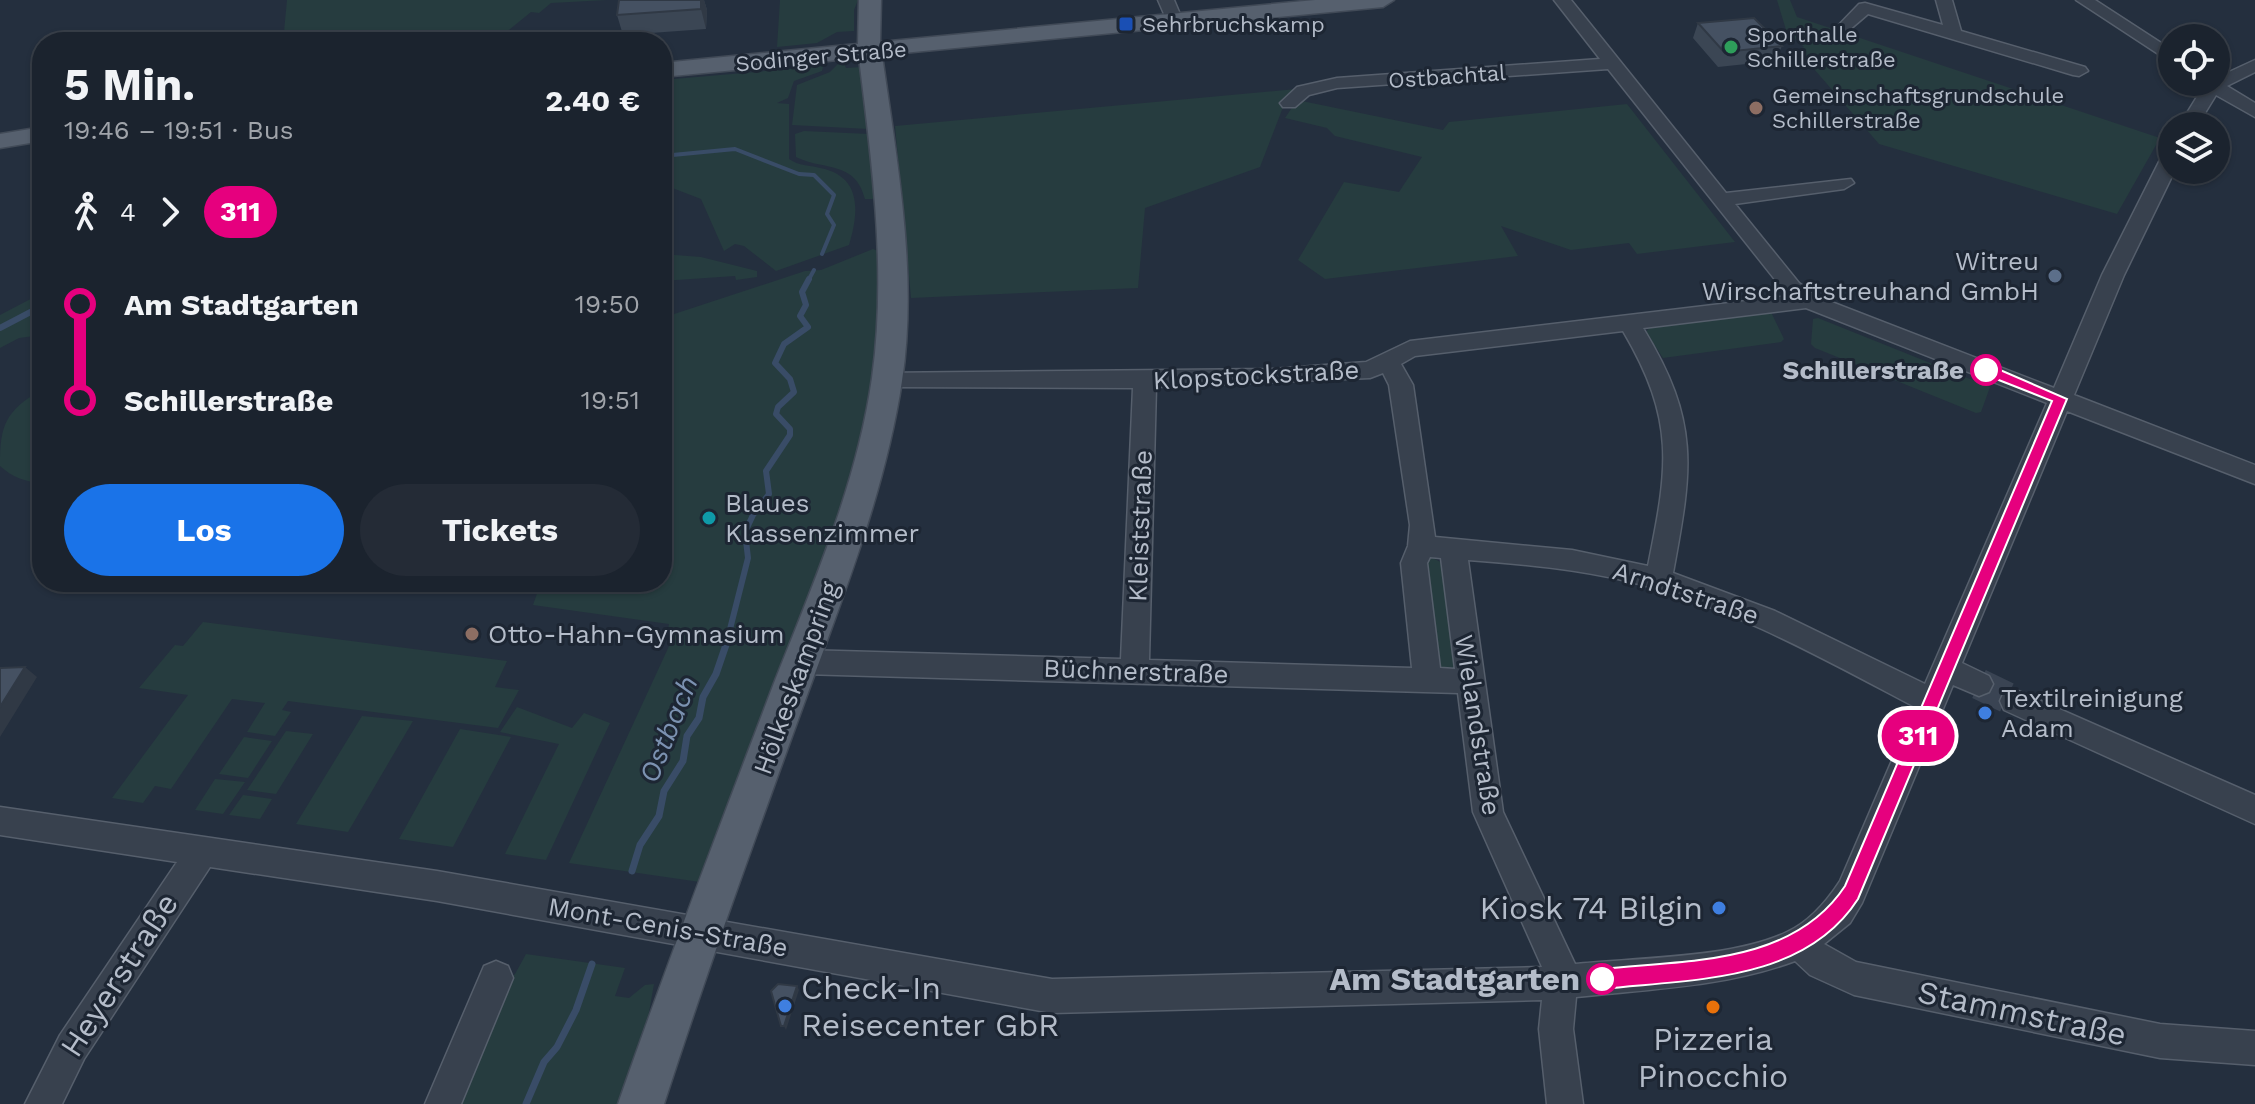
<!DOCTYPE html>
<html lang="de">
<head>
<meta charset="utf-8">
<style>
	:root { --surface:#1b232e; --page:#242b36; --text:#f1f3f6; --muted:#a0a4aa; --line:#39404a; --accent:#1a73e8 }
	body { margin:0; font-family:"Work Sans",sans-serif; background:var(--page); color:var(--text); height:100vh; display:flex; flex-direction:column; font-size:30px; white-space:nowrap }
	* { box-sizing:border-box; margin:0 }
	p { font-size:26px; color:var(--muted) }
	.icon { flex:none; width:44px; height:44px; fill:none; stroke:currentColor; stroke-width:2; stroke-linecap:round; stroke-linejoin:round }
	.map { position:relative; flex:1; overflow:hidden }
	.side { position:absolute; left:32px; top:32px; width:640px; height:560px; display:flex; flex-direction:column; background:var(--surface); border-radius:32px; box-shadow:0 2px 6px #0004,0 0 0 2px var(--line) }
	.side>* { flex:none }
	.badge { padding:0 16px; border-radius:26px; font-size:28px; line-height:52px }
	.buttons { position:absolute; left:2158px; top:24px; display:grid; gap:16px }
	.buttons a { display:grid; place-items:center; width:72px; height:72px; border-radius:50%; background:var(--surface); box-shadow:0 2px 6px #0004,0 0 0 2px var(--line); font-size:40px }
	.map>.badge { position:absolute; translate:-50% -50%; box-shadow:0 0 0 4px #fff }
	.legs { display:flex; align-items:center; gap:12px; height:88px; padding:0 32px; font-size:26px }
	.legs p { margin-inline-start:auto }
	.overview { display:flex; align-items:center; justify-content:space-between; height:136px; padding:0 32px }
	h1 { font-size:44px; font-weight:700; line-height:60px }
	.cta { display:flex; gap:16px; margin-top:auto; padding:16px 32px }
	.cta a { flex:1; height:92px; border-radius:48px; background:var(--accent); color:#fff; font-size:32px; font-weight:700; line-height:92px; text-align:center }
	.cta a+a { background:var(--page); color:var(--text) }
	ul { padding:0 32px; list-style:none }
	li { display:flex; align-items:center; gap:28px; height:96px; font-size:30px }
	li i { display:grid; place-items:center; width:12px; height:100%; margin:0 10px; background:currentColor }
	li i::after { content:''; width:20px; height:20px; margin:-10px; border:6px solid; border-radius:50%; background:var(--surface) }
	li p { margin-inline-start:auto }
	li:first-child i { background:linear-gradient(#0000 50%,currentColor 0) }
	li:last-child i { background:linear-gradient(currentColor 50%,#0000 0) }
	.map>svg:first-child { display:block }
	.green { fill:#263c3f }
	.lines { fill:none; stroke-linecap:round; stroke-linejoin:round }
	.stream-far2 { stroke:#394c67; stroke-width:4 }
	.stream-far1 { stroke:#394c67; stroke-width:6 }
	.stream { stroke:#394c67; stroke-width:7 }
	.minor-tunnel { stroke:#3a4453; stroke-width:31; stroke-dasharray:31 16; stroke-linecap:butt }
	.minor-casing { stroke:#565f6c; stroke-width:3 }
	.major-casing { stroke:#414a57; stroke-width:3 }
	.minor { fill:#38414e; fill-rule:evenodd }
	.major { fill:#56606e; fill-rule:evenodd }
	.wall { fill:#3b4654 }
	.shaded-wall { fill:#303945 }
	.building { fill:#455162; stroke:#303945; stroke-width:2 }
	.line-1 { fill:#e6007e; stroke:#fff; stroke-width:2 }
	.transit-dot { fill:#1a4fb4; stroke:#1d2633; stroke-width:3 }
	.leisure-dot { fill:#2e9e5b; stroke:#1d2633; stroke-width:3 }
	.education-dot { fill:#8d6e63; stroke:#1d2633; stroke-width:3 }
	.service-dot { fill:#5c6f8a; stroke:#1d2633; stroke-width:3 }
	.stop-1-dot { fill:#fff; stroke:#e6007e; stroke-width:4 }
	.culture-dot { fill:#0f9aa8; stroke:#1d2633; stroke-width:3 }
	.shop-dot { fill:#3f7fe0; stroke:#1d2633; stroke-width:3 }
	.food-dot { fill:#e8710a; stroke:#1d2633; stroke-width:3 }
	.labels { text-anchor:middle; stroke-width:6; stroke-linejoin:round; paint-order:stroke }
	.far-poi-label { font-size:22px; fill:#b4bcc9; stroke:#1d2633; text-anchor:start }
	.far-street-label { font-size:22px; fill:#b4bcc9; stroke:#1d2633 }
	.poi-label { font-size:26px; fill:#b4bcc9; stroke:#1d2633; text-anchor:start }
	.stop-label { font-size:26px; font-weight:bold; fill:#b4bcc9; stroke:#1d2633; text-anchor:end }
	.street-label { font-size:26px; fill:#b4bcc9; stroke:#1d2633 }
	.water-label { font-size:28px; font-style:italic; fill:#7c92b1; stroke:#1d2633 }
	.near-poi-label { font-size:32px; fill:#b4bcc9; stroke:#1d2633; text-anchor:end }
	.near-street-label { font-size:32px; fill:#b4bcc9; stroke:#1d2633 }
	.near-stop-label { font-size:32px; font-weight:bold; fill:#b4bcc9; stroke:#1d2633; text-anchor:end }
</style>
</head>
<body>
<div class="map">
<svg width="2255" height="1104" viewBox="0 0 2255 1104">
	<rect width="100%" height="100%" fill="#242f3e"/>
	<path class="green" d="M287,0H607L551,3L539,13L531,12L494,42H283Z
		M780,0H858L854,10V31L837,32L817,43L777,47Z
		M1777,0H1790L1797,17L2160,138L2117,214L1879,144L1814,69L1813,63H1800L1791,54L1804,47L1786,30Z
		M838,64H844L846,68L862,67L868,129L792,125L797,85L830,72Z
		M823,66L822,71L794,81L788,98L777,103L789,104V159C799,166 809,165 820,168C862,176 859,212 849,245L776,271L744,246L735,244L724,251L701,199L662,184V80Z
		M1307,88L1285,102L1260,167L1145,208L1138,288L911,298L895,126Z
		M1297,100L1443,130L1449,122L1627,104L1735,242L1637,254L1629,243L1571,250L1501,226L1518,256L1325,279L1298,260L1344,182L1399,192L1422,157L1335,136L1327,128L1285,118Z
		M804,131L869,134L875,199H865C855,160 824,171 796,157L795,134Z
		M873,249L880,252L881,324L865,422L844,509L700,882L569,863L676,631L668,630L669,624L533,605L541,582H662V318L805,271L821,270Z
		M662,254L701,257L757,271V277L736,280L735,276L662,281Z
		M42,293V335L19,338L0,348V315Z
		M1771,312L1784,339L1781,342L1663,358L1646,332L1650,327Z
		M1818,318L1990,387L1981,412L1976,413L1815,348L1811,344L1813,319Z
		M42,389V483C25,482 12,477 0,466C0,424 5,412 42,389Z
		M1431,557L1444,564L1456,668L1451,671L1436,667L1423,564Z
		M203,622L507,661L495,687L519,690L498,728L288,701L282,710L291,712L275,736L247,732L265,703L232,699L171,789L155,786L143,803L112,798L188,695L139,688L175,645L183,646Z
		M517,707L572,728L584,713L610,723L546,860L505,854L559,744L500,732Z
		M362,716L413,721L348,832L296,824Z
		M460,729L511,737L453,847L399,839Z
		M286,731L313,734L276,794L247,790Z
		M244,737L272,741L248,778L219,774Z
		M215,779L245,782L223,814L195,810Z
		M243,795L272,799L260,819L229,815Z
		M526,954L625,968L615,996L629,998L645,985L654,984L648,1018L620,1104H454L504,983L515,974Z"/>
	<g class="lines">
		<path class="stream-far2" d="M662,156L735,149L799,174L814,175L834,195L827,214L834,225L822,254
			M808,281L814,270"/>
		<path class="stream-far1" d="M0,328L42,306
			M727,641L748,558L745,532L753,515L769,494L766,471L790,435V429L776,414L778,407L794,392L790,379L775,363L784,344L808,327L800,316L806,305L802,292L809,279"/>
		<path class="stream" d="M632,871L640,845L659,816L664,791L683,761L687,736L699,718L703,697L716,674L728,639
			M526,1104L544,1062L557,1047L576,1010L592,964"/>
		<path class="minor-tunnel" d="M1979,684L2014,701"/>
		<g class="minor-casing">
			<path id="minor" d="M1158,0H1174L1182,19L1180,23H1168Z
				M1554,0H1571L1726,193L1851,179L1854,183L1844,189L1735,204L1799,283L1816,296L2054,388L2102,275L2162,156L2172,150L2175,170L2124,275L2074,395L2255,465V484L2067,411L1962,663L1989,676L1993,684L1989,692L1979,696L1953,685L1862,903L1850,923L1824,944L1856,962L2160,1024L2255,1031V1065L2160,1058L1854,995L1810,975L1795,961C1725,987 1650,989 1576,997L1573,1029L1583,1104H1547L1539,1029L1542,1000L1052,1013L437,901L210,867L84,1059L62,1104H25L60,1035L177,862L0,835V807L437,871L1052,979L1542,967L1473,812L1458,693L803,674L793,670L789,662L793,654L803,650L1121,659L1133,388L887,387L879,385L875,379L879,373L1272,369L1366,362L1410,341L1788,296L1608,69L1337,88L1309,95L1295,107H1283L1280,103L1297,87L1337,78L1600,59ZM1806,308L2047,403L1925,684L1775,611L1673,573C1692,469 1701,423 1643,328ZM1623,331C1676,421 1668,467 1648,566L1572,550L1435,537L1413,385L1401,364L1415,356ZM1383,373L1389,385L1410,525L1408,546L1401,563L1412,668L1149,660L1156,387L1370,378ZM1430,557L1441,558L1455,669L1440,668L1427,563ZM1468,560C1522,564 1577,569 1631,582C1732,607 1824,659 1915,707L1840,881C1827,901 1809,922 1787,932C1734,958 1635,958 1575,964L1503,812Z
				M1936,0H1952L1961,31L2085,67L2088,71L2079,76L2073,75L1868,14L1841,37L1832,32L1859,4L1865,3L1943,25Z
				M2076,0H2095L2172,50V63Z
				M2255,60V72L2227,86L2255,103V117L2216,95L2197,126H2179L2203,87L2198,82H2216V78Z
				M2014,689L2255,795V824L2004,710L2000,701L2004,692Z
				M496,961L508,966L513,978L461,1104H425L484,966Z"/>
		</g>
		<g class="major-casing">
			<path id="major" d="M859,0H881L880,42L1315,0H1394L1383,7L882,55C897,161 918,274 902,381C885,491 844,594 806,698C757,833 708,968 664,1104H618C667,963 721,823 774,683C813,584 857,484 872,378C887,272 872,163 859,58L662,77V63L858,44Z
				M42,127V141L0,148V134Z"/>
		</g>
		<use href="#minor" class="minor"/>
		<use href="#major" class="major"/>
	</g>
	<path class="wall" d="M619,0H704L707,10L706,29L623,35L617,15Z
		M1698,23L1782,46L1775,61L1718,67L1693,38Z"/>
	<path class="shaded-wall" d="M701,0H704L707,10L706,29L701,9Z
		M25,667L37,677L0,737V707Z
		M797,986L799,990L786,1030L784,1026Z"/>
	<path class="building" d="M619,0H701V9L617,15Z
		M1754,18L1782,46L1724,52L1698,23Z
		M25,667L0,707V668Z
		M778,984L797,986L784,1026H781L771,991Z"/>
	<path class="line-1" d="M1981,366H1991L2067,399L1858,899C1804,983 1691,979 1602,989L1595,986L1592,979L1595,972L1602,969C1687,960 1793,965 1845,886L2052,401L1981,373Z"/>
	<rect class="transit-dot" x="1118" y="16" width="16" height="16" rx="4"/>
	<circle class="leisure-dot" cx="1731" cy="47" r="8"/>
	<g class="education-dot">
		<circle cx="1756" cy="108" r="8"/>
		<circle cx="472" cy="634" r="8"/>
	</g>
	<circle class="service-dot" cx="2055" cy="276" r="8"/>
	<g class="stop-1-dot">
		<circle cx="1986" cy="370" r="14"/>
		<circle cx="1602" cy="979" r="14"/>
	</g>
	<circle class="culture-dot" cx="709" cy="518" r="8"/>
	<g class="shop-dot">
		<circle cx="1985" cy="713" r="8"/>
		<circle cx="1719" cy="908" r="8"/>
		<circle cx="785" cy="1006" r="8"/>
	</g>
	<circle class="food-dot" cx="1713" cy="1007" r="8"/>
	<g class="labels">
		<g class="far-poi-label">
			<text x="1142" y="32">Sehrbruchskamp</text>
			<text x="1747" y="42">Sporthalle<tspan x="1747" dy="25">Schillerstraße</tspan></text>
			<text x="1772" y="103">Gemeinschaftsgrundschule<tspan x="1772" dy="25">Schillerstraße</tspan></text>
		</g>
		<g class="far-street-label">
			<text transform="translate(821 56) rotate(-5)" y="8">Sodinger Straße</text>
			<text transform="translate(1447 76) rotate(-4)" y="8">Ostbachtal</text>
		</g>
		<g class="poi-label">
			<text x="2039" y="270" text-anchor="end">Witreu<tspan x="2039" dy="30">Wirschaftstreuhand GmbH</tspan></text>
			<text x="725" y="512">Blaues<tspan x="725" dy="30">Klassenzimmer</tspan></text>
			<text x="488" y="643">Otto-Hahn-Gymnasium</text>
			<text x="2001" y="707">Textilreinigung<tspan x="2001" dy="30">Adam</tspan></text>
		</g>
		<g class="stop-label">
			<text x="1964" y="379">Schillerstraße</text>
		</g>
		<g class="street-label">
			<text transform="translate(1256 375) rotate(-3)" y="9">Klopstockstraße</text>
			<text transform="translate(1140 526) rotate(-88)" y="9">Kleiststraße</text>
			<text transform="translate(1686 593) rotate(18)" y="9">Arndtstraße</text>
			<text transform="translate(1136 671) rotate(2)" y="9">Büchnerstraße</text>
			<text transform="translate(796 678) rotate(-70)" y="9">Hölkeskampring</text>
			<text transform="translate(1478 725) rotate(81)" y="9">Wielandstraße</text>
			<text transform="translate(668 927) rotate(10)" y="9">Mont-Cenis-Straße</text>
		</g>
		<g class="water-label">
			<text transform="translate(668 729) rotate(-68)" y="10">Ostbach</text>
		</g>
		<g class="near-poi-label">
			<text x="1703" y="919">Kiosk 74 Bilgin</text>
			<text x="801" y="999" text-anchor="start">Check-In<tspan x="801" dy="37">Reisecenter GbR</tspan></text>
			<text x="1713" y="1050" text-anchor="middle">Pizzeria<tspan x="1713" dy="37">Pinocchio</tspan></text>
		</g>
		<g class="near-street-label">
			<text transform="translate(119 975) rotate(-57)" y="11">Heyerstraße</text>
			<text transform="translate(2022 1013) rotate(12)" y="11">Stammstraße</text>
		</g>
		<g class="near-stop-label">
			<text x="1580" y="990">Am Stadtgarten</text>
		</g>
	</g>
</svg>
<div class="buttons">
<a><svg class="icon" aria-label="locate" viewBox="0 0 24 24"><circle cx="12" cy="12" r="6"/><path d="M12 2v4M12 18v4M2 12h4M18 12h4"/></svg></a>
<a><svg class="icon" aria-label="layers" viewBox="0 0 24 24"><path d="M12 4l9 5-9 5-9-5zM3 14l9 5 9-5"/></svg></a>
</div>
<b class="badge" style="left:1918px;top:736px;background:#e6007e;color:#fff">311</b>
<section class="side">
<div class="overview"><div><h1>5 Min.</h1><p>19:46 – 19:51 · Bus</p></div><b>2.40 €</b></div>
<div class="legs"><svg class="icon" aria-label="walk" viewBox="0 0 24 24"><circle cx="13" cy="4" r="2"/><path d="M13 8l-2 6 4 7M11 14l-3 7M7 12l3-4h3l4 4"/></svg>4<svg class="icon" aria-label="forward" viewBox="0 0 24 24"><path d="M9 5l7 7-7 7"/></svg><b class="badge" style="background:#e6007e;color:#fff">311</b></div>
<ul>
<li><i style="color:#e6007e"></i><b>Am Stadtgarten</b><p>19:50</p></li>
<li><i style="color:#e6007e"></i><b>Schillerstraße</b><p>19:51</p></li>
</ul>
<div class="cta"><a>Los</a><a>Tickets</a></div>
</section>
</div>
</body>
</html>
